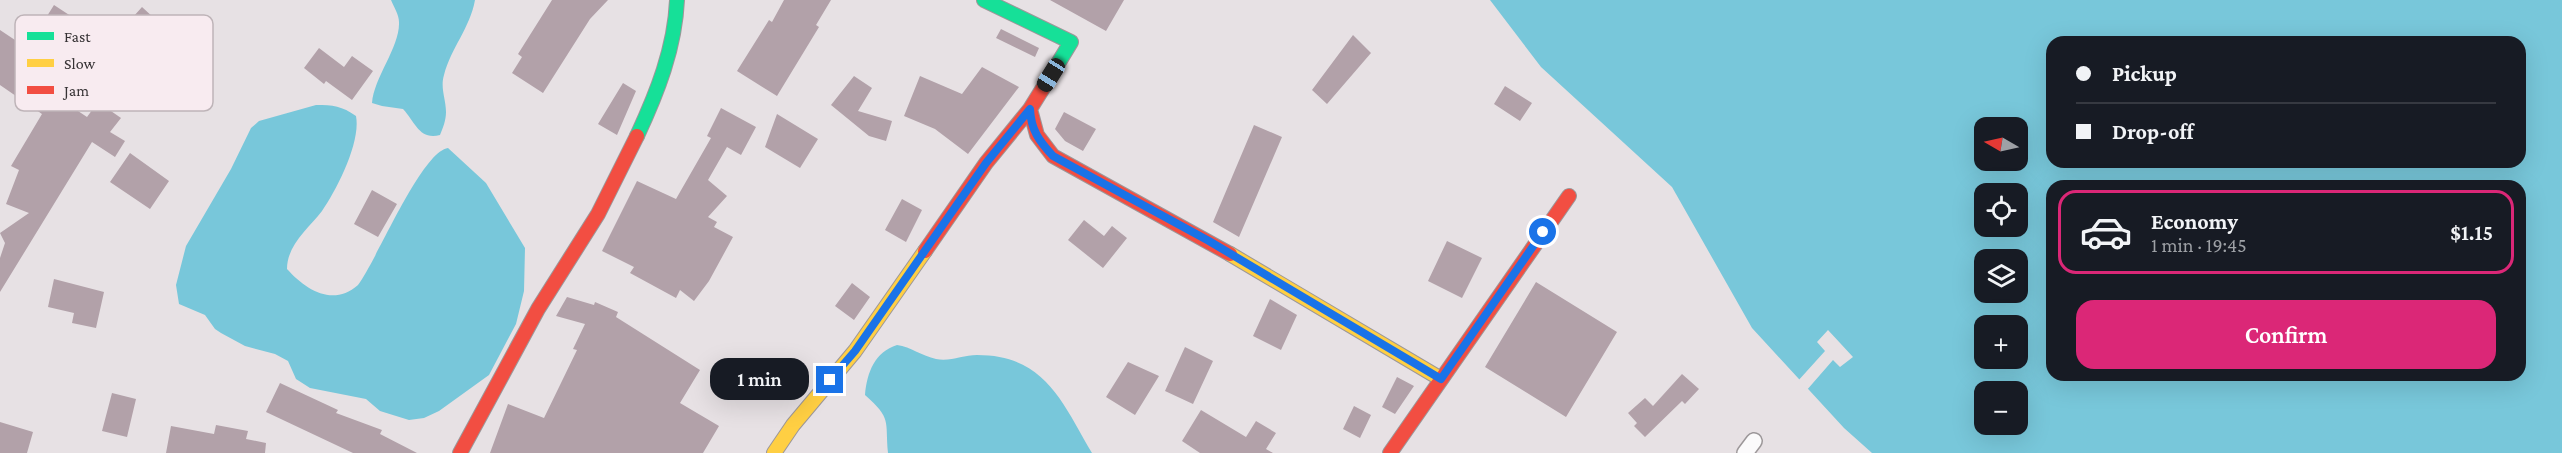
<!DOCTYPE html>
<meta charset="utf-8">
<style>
body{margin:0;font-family:"Crimson Pro",serif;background:#242831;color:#f1f3f6;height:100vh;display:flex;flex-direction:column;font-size:22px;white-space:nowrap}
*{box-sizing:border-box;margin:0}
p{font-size:20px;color:#9ea1a6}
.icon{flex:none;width:33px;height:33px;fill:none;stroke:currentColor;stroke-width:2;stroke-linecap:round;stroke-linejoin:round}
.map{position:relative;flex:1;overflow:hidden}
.drawer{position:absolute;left:2046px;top:180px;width:480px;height:201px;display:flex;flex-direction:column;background:#171b24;border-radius:18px;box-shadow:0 6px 24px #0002}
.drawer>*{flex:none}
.hud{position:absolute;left:2046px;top:36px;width:480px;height:132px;border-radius:18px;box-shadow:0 6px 24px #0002;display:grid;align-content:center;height:132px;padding:0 30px;background:#171b24}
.needle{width:39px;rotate:279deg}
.fabs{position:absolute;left:1974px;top:117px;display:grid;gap:12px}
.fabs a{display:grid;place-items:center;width:54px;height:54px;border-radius:12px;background:#171b24;box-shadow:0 6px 24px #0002;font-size:30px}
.end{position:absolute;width:27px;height:27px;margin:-14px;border:8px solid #1a73e8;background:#fff;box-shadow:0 0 0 3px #fff}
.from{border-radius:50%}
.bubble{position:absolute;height:42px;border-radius:18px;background:#171b24;box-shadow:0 6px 24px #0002;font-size:20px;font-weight:600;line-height:42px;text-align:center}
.car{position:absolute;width:18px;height:36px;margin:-18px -9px;border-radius:8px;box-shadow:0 0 4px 2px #0007;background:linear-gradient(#222 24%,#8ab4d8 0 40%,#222 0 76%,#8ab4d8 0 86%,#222 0)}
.hud b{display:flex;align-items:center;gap:21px;height:57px;font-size:22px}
.hud b+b{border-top:2px solid #363941}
.hud i{width:15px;height:15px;background:#f1f3f6}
ul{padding:10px 0 0;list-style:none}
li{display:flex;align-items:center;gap:18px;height:84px;margin:0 12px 9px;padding:0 18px;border:3px solid transparent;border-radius:18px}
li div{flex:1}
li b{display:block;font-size:22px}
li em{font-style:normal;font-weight:600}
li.on{border-color:#db2777}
li>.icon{width:54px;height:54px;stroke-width:1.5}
.button{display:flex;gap:12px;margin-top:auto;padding:12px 30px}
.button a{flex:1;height:69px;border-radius:18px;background:#db2777;color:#fff;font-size:24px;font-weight:600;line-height:69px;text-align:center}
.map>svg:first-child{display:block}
.water{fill:#78c7da;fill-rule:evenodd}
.pier{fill:#e7e1e4}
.building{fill:#b2a1a9}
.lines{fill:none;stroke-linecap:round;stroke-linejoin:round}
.lane-casing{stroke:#9c9799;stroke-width:18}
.fast-casing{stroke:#9c9799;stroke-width:16}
.slow-casing{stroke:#9c9799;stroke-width:16}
.jam-casing{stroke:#9c9799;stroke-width:16}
.lane{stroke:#fbfafb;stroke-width:15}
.fast{stroke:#16e098;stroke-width:14}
.slow{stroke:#ffcf43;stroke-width:14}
.jam{stroke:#f24e42;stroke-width:14}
.route{stroke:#1a73e8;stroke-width:8}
.key{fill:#f8ebf0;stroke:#beb4b8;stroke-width:1.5}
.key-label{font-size:16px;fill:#363234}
</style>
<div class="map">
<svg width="2562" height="453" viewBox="0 0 2562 453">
<rect width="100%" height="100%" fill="#e7e1e4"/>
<!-- water -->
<path class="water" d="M391 0H475C470 28 451 48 444 75 440 88 446 99 446 112 446 120 443 128 440 135 419 140 416 123 403 109L382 106 372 103C374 77 400 47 399 22 399 15 394 7 391 0Z
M1490 0H2562V453H1872L1844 428 1752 328 1672 187 1541 67ZM2052 42H2520V162H2052ZM1984 128H2018V160H1984ZM2052 186H2520V375H2052ZM1984 194H2018V226H1984ZM1984 260H2018V292H1984ZM1984 326H2018V358H1984ZM1984 392H2018V424H1984Z
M316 105C333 105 342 106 356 116 361 142 337 189 322 211 308 229 287 245 287 269 306 290 333 307 358 285 377 260 421 152 448 148L486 183 525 248 524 291 516 324 489 375 439 411 424 418 409 420 380 411 366 399 310 388 296 379 288 361 275 354 245 346 221 333 215 329 205 315 179 304 176 285 186 246 231 169 251 128 259 121Z
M897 345C911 347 922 356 936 359 950 362 963 355 977 355 1045 355 1062 402 1092 453H888C885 420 892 419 865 395 867 372 875 352 897 345Z"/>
<!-- pier -->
<path class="pier" d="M1828 330 1853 357 1840 367 1833 360 1806 391 1797 382 1825 351 1817 342Z"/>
<!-- building -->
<path class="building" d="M552 0H608L590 19 543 93 512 73 522 57 518 54Z
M784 0H831L816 25 819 27 777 96 737 71 769 20 772 22Z
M1050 0H1124L1106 31Z
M54 5 89 28 93 21 117 39 125 26 142 7 167 30 153 46 157 49 148 62 156 68 148 80 100 50 95 56 88 51 57 97 87 117 98 102 121 118 110 132 125 141 115 157 92 142 0 292V258L5 243 0 233 29 213 6 204 19 170 11 166 42 114 0 85V30L27 48Z
M1001 29 1039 48 1035 57 996 38Z
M1353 35 1371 53 1327 104 1312 90Z
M319 48 344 67 352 56 373 71 352 100 326 81 324 84 304 68Z
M982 67 1019 87 968 154 935 129 904 116 920 76 962 94Z
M854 76 872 88 858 111 892 121 886 141 869 136 831 105Z
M623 83 636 91 617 135 598 124Z
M1505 86 1532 103 1520 121 1494 104Z
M721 108 756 127 741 155 727 147 708 180 727 196 708 217 717 222 714 227 733 237 709 281 694 301 680 290 676 298 630 273 634 267 602 251 637 181 676 199 711 138 707 136Z
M1064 112 1096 129 1083 151 1065 141 1055 129Z
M777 114 818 139 800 168 765 147Z
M1254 125 1282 137 1239 237 1213 222Z
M130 153 169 181 150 209 110 182Z
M372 190 397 204 378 237 354 224Z
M902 199 922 210 906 242 885 230Z
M1084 220 1104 236 1112 226 1127 238 1103 268 1068 240Z
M1447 241 1482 258 1462 298 1428 281Z
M54 279 104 292 96 328 72 323 74 313 48 307Z
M1536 282 1617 332 1566 417 1485 367Z
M852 283 870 297 854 320 835 306Z
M567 297 594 305 595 302 618 312 616 317 700 370 680 403 719 426 703 453H490L508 404 544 418 577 350 573 349 585 324 556 316Z
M1270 299 1297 315 1281 350 1253 336Z
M1185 347 1213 361 1193 404 1165 391Z
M1128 362 1159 376 1135 415 1106 397Z
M1682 374 1699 389 1685 404 1682 401 1645 437 1634 426 1637 423 1628 413 1645 398 1653 406Z
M1397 377 1414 386 1395 414 1382 407Z
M280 383 338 410 336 413 382 430 380 434 417 453H353L266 412Z
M112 393 136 399 127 437 102 431Z
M1354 406 1371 415 1360 438 1343 429Z
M1201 410 1246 437 1256 421 1276 433 1266 449 1273 453H1200L1182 441Z
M0 422 33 432 27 453H0Z
M216 425 248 431 246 439 266 443 265 453H166L171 426 214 434Z"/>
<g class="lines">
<!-- lane casing -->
<g class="lane-casing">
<path id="lane" d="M1745 453 1754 441"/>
</g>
<!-- fast casing -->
<g class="fast-casing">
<path id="fast" d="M984 0 1071 42 1048 80
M637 136C657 93 675 48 677 0"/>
</g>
<!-- slow casing -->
<g class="slow-casing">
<path id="slow" d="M1230 254 1441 379
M774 453 793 425 855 351 925 251"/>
</g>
<!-- jam casing -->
<g class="jam-casing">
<path id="jam" d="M1030 109 1037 135 1053 156 1230 254
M925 251 986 163 1030 109 1048 80
M460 453 538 309 598 214 637 136
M1390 453 1569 196"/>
</g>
<!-- lane -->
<use href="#lane" class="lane"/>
<!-- fast -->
<use href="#fast" class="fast"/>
<!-- slow -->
<use href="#slow" class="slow"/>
<!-- jam -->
<use href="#jam" class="jam"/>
</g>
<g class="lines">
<!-- route -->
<path class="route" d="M830 380 855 351 986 163 1030 109C1031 130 1039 141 1053 156L1209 241 1441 379 1543 232"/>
</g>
<!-- legend -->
<rect x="15" y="15" width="198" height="96" rx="9" class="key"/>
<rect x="27" y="32" width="27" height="8" fill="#16e098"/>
<rect x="27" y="59" width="27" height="8" fill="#ffcf43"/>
<rect x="27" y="86" width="27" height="8" fill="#f24e42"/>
<g class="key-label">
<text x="64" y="42">Fast</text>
<text x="64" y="69">Slow</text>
<text x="64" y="96">Jam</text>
</g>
</svg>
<div class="fabs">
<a><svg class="needle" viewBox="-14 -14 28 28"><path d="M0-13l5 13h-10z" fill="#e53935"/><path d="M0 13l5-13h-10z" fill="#9ea1a6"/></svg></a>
<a><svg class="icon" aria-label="locate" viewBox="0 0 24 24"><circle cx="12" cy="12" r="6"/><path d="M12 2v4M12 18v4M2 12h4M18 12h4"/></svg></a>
<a><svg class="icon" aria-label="layers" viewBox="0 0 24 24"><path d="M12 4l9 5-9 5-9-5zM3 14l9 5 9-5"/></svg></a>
<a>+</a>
<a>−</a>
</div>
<i class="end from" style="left:1543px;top:232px"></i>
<i class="end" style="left:830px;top:380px"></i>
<div class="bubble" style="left:710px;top:358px;width:99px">1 min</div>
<i class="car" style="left:1051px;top:75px;rotate:212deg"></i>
<div class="hud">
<b><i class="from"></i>Pickup</b>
<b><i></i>Drop-off</b>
</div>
<section class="drawer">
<ul>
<li class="on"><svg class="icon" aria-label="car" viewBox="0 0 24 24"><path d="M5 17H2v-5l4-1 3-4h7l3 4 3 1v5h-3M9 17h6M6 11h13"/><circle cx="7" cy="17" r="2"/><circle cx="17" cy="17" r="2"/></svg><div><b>Economy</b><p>1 min · 19:45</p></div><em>$1.15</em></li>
</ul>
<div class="button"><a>Confirm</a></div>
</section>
</div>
